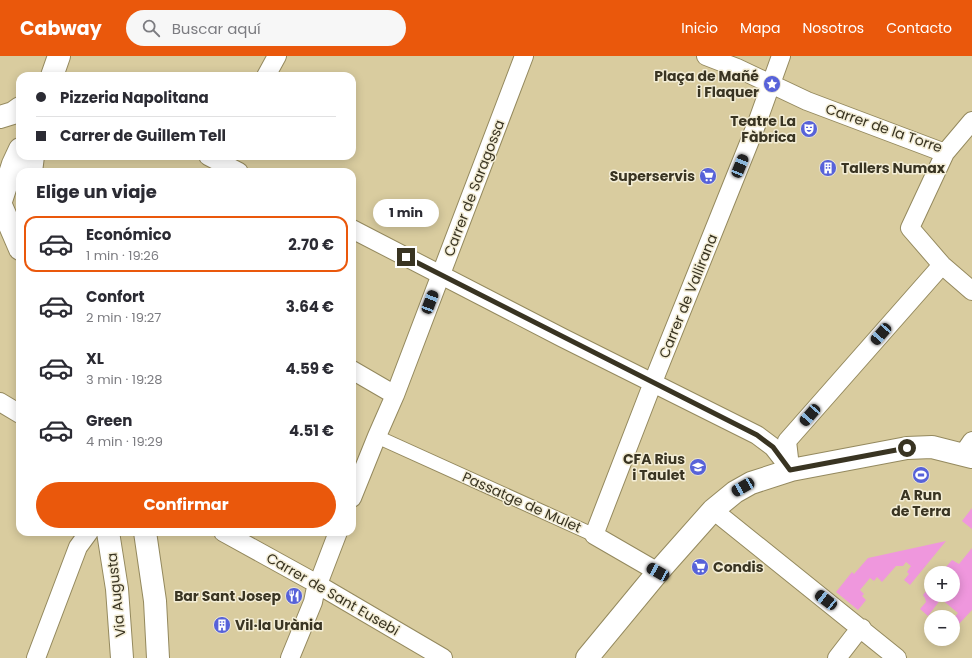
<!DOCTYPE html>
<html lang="es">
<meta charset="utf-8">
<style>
body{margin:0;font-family:Poppins,sans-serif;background:#f7f7f7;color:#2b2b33;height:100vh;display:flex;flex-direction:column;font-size:15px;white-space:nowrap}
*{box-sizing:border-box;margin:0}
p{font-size:13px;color:#7c7c81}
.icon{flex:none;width:22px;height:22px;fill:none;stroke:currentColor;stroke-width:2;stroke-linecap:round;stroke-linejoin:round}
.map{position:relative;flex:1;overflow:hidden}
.panel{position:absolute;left:16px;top:112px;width:340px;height:368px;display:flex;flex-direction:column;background:#fff;border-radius:12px;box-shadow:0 2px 10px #0003}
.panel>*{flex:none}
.top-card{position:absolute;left:16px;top:16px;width:340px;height:88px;border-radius:12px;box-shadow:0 2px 10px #0003;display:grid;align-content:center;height:88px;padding:0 20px;background:#fff}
.buttons{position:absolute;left:924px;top:510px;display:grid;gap:8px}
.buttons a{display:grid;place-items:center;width:36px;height:36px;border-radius:50%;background:#fff;box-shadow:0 2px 10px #0003;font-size:20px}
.end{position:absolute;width:18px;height:18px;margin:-9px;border:5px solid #393422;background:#fff;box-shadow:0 0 0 2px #fff}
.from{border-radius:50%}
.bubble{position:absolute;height:28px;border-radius:14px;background:#fff;box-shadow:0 2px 10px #0003;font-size:13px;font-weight:700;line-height:28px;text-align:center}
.car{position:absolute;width:12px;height:24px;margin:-12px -6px;border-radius:5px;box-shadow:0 0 3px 1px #0007;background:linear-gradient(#222 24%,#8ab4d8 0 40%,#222 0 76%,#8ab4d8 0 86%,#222 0)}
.top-card b{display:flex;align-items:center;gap:14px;height:38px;font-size:15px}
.top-card b+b{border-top:1px solid #e1e1e2}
.top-card i{width:10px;height:10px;background:#2b2b33}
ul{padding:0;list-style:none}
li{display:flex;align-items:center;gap:12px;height:56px;margin:0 8px 6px;padding:0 12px;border:2px solid transparent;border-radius:12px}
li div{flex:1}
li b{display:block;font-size:15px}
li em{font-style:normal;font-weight:700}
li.selected{border-color:#ea580c}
li>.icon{width:36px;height:36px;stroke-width:1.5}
h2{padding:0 20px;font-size:18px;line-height:48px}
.button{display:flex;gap:8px;margin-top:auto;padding:8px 20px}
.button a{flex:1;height:46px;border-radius:24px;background:#ea580c;color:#fff;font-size:16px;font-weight:700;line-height:46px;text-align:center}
header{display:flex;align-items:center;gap:24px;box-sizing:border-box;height:56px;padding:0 20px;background:#ea580c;color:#fff}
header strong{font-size:19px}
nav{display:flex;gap:22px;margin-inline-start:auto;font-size:14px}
.search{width:280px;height:36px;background:#f7f7f7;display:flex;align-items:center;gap:10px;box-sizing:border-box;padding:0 14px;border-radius:22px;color:#7c7c81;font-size:15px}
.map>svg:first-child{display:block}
.green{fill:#ef97dd}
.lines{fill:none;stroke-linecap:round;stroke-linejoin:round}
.pedestrian-casing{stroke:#94895e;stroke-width:15}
.minor-casing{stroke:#94895e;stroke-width:20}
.tertiary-casing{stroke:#94895e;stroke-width:24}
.secondary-casing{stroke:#94895e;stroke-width:24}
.pedestrian{stroke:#fff;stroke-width:13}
.minor{stroke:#fff;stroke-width:18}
.tertiary{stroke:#fff;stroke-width:22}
.secondary{stroke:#fff;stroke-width:22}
.route{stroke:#393422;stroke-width:5}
.labels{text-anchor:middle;stroke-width:3;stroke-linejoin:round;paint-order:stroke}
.poi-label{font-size:14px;font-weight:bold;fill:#393422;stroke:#f3edd6;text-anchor:end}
.street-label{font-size:14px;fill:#393422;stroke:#f3edd6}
</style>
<header>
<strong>Cabway</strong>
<div class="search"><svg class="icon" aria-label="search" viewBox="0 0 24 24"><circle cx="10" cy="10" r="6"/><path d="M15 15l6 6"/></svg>Buscar aquí</div>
<nav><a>Inicio</a><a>Mapa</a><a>Nosotros</a><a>Contacto</a></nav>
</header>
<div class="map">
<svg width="972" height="602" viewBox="0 0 972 602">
<rect width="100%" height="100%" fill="#d9cc9f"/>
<!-- green -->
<path class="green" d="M972 452V473L962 465Z
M946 485 910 529 904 524 909 518 907 516 911 510 906 506 903 510H896L882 526 877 521 874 525 870 522 860 534 864 538 862 540 866 544 858 554 836 536 852 516 854 518 868 502Z
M972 492V554L958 569 953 565V563L958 557 941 543 928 560 920 553 926 546 925 542 923 539 931 529V539H953V517H941L952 504 959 508Z"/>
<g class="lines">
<!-- pedestrian casing -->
<g class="pedestrian-casing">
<path id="pedestrian" d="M382 383 594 479"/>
</g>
<!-- minor casing -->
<g class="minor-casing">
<path id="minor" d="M706 0 737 12 807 45 945 97
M266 20 277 0
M972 65 945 97 910 172 942 209 972 235
M208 100 239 116
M352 173 563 282 757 379 773 391 791 414
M352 314 395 339
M0 346 20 358
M963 398 972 385
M790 411 787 385 942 209
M352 442 377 380 395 339 524 0
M713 454 897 602
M223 476 310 524 443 602
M658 516 594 479 657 316 757 67 781 0
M36 602 78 491 89 476
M290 602 313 546 315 536 338 476
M837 602 854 580 862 572"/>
</g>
<!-- tertiary casing -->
<g class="tertiary-casing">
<path id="tertiary" d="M587 602 658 516 713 454 735 436 751 427 791 414 907 392 932 391 972 401"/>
</g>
<!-- secondary casing -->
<g class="secondary-casing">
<path id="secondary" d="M52 20 59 0
M0 61 13 57 20 52
M31 116 33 100
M0 147 20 193
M0 148 13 108 20 93
M108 476 117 533 122 602
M145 476 155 545 158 602"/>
</g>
<!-- pedestrian -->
<use href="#pedestrian" class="pedestrian"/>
<!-- minor -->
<use href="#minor" class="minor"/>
<!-- tertiary -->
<use href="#tertiary" class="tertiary"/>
<!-- secondary -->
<use href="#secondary" class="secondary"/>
</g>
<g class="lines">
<!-- route -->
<path class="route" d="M406 201 757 379 773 391 790 414 907 392"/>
</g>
<!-- icons -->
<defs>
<g id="sight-disc" transform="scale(0.9)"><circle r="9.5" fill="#5762d9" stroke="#f3edd6"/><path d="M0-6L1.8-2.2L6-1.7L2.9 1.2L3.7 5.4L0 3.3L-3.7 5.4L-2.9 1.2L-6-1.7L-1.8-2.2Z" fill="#fff"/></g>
<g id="theatre-disc" transform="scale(0.9)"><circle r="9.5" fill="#5762d9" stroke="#f3edd6"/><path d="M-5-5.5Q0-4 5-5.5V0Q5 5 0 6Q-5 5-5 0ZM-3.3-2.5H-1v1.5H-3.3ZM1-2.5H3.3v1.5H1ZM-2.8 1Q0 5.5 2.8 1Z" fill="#fff"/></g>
<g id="building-disc" transform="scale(0.9)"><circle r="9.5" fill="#5762d9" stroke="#f3edd6"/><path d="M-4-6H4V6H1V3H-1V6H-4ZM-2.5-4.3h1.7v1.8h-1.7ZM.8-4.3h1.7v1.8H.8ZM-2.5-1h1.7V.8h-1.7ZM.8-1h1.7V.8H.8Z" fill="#fff"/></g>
<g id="supermarket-disc" transform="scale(0.9)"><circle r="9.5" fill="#5762d9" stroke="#f3edd6"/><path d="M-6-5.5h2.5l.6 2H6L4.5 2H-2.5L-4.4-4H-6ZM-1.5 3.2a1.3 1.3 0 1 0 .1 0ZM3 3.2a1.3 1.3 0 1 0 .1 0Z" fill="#fff"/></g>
<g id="school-disc" transform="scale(0.9)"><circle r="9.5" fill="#5762d9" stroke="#f3edd6"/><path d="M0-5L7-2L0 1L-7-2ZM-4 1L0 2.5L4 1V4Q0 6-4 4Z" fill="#fff"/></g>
<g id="stadium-disc" transform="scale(0.9)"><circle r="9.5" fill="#5762d9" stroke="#f3edd6"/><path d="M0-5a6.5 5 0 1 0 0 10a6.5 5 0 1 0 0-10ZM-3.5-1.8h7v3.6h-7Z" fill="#fff"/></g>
<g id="restaurant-disc" transform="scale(0.9)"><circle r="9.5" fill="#5762d9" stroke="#f3edd6"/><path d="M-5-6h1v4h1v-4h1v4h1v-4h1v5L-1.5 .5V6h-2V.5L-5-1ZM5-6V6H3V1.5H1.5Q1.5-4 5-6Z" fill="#fff"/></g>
</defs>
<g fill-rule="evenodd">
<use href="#sight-disc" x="772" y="28"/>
<use href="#theatre-disc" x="809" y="73"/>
<use href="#building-disc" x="828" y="112"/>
<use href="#supermarket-disc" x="708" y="120"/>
<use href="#school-disc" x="698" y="411"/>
<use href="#stadium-disc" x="921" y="419"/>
<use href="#supermarket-disc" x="700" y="511"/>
<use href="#restaurant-disc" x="294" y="540"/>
<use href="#building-disc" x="222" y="569"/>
</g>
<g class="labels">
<!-- poi labels -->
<g class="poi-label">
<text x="759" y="25">Plaça de Mañé<tspan x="759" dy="16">i Flaquer</tspan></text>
<text x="796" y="70">Teatre La<tspan x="796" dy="16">Fàbrica</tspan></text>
<text x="841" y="117" text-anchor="start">Tallers Numax</text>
<text x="695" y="125">Superservis</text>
<text x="685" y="408">CFA Rius<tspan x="685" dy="16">i Taulet</tspan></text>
<text x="921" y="444" text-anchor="middle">A Run<tspan x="921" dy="16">de Terra</tspan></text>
<text x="713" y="516" text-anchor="start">Condis</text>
<text x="281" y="545">Bar Sant Josep</text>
<text x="235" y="574" text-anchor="start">Vil·la Urània</text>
</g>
<!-- street labels -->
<g class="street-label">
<text transform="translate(884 72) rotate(19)" y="5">Carrer de la Torre</text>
<text transform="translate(474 132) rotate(-69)" y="5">Carrer de Saragossa</text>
<text transform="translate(688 240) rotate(-68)" y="5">Carrer de Vallirana</text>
<text transform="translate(522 446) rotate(24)" y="5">Passatge de Mulet</text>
<text transform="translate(333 538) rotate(30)" y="5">Carrer de Sant Eusebi</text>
<text transform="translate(116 539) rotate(-96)" y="5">Via Augusta</text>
</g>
</g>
</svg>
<div class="buttons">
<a>+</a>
<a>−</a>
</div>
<i class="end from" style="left:907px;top:392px"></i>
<i class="end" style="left:406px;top:201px"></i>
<div class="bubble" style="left:373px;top:143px;width:66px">1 min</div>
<i class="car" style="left:740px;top:110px;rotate:22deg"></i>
<i class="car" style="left:430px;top:246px;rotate:21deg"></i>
<i class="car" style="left:881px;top:278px;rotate:221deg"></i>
<i class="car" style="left:810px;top:359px;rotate:221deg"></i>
<i class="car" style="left:743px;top:431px;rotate:240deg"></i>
<i class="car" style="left:658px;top:516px;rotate:299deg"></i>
<i class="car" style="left:826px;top:544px;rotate:308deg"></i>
<div class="top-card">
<b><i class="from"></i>Pizzeria Napolitana</b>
<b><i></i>Carrer de Guillem Tell</b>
</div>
<section class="panel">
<h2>Elige un viaje</h2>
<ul>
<li class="selected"><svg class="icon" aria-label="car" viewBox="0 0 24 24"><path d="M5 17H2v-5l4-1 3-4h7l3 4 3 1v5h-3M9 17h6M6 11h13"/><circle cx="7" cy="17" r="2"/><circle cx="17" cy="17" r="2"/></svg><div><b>Económico</b><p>1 min · 19:26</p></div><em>2.70 €</em></li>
<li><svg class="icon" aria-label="car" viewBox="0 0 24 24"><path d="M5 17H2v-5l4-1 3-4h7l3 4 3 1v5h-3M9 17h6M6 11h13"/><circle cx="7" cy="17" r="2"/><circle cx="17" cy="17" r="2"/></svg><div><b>Confort</b><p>2 min · 19:27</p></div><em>3.64 €</em></li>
<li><svg class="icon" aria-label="car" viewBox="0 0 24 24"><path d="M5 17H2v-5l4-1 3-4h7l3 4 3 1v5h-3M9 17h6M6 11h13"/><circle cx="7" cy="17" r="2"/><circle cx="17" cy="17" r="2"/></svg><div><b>XL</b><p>3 min · 19:28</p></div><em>4.59 €</em></li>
<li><svg class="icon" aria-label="car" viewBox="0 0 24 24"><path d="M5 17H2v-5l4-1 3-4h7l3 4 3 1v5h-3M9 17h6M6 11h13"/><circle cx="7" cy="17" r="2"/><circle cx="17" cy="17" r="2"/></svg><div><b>Green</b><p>4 min · 19:29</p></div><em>4.51 €</em></li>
</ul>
<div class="button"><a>Confirmar</a></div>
</section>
</div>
